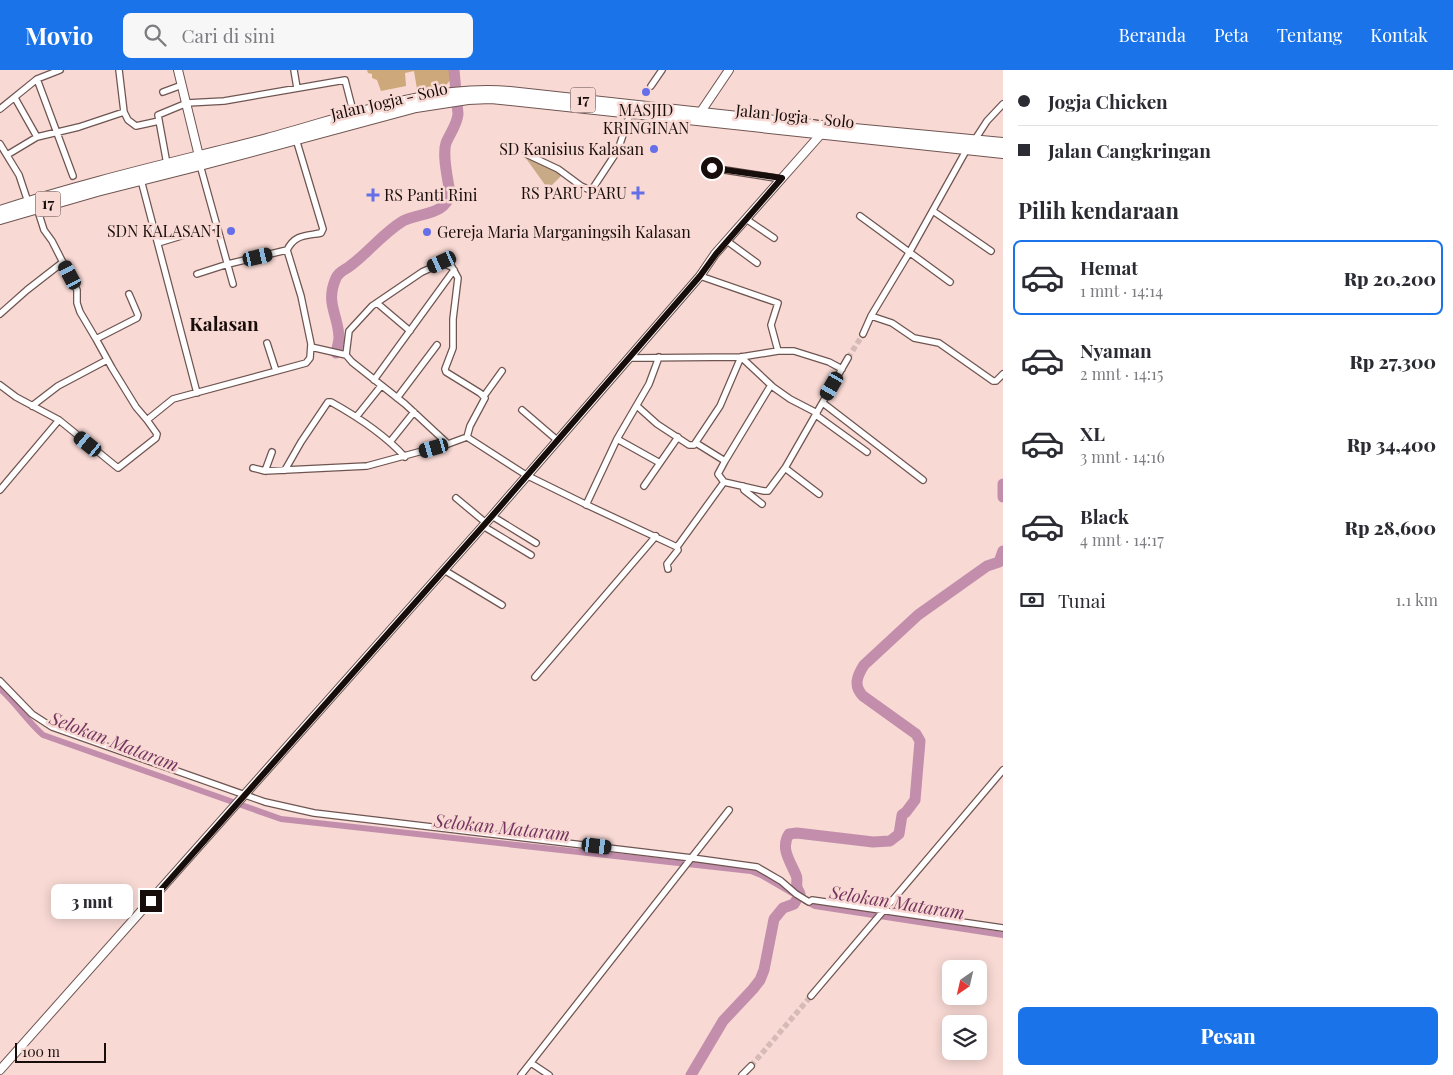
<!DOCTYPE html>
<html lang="id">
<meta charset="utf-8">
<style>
body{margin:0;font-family:"Playfair Display",serif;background:#f7f7f7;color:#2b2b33;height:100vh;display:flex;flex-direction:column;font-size:19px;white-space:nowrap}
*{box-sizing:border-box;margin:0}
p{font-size:16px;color:#7c7c81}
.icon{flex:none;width:28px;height:28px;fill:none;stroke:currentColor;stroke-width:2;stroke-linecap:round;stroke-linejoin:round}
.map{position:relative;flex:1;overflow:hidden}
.drawer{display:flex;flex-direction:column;background:#fff;width:450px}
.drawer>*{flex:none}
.banner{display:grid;align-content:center;height:110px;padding:0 15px;background:#fff}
.needle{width:32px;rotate:214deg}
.buttons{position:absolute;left:942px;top:890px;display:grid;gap:10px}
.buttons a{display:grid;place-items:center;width:45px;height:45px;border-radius:8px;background:#fff;box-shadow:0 2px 12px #0003;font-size:25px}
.scale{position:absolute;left:15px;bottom:12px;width:91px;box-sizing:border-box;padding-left:5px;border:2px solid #170d0b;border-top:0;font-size:14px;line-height:18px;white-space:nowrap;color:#170d0b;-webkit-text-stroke:4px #f8d9d4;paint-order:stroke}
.end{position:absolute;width:22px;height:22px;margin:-11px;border:6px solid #170d0b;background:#fff;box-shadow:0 0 0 2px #fff}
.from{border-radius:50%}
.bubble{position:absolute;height:35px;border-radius:8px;background:#fff;box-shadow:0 2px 12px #0003;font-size:16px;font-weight:800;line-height:35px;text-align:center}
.car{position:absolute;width:15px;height:30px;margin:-15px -8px;border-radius:6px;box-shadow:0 0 4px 1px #0007;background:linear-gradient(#222 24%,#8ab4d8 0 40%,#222 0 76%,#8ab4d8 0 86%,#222 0)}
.banner b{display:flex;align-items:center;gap:18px;height:48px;font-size:19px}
.banner b+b{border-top:1px solid #e1e1e2}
.banner i{width:12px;height:12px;background:#2b2b33}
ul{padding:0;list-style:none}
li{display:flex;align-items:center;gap:15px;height:75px;margin:0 10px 8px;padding:0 5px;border:2px solid transparent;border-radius:8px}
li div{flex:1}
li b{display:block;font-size:19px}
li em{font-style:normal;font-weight:800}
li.active{border-color:#1a73e8}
li>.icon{width:45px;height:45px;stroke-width:1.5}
h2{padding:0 15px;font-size:22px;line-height:60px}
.pay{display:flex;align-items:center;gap:12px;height:55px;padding:0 15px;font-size:19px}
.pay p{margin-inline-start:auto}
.action{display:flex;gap:10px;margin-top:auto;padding:10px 15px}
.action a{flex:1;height:58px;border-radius:8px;background:#1a73e8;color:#fff;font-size:20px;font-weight:800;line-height:58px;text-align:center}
header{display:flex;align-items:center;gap:30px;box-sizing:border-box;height:70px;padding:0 25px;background:#1a73e8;color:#fff}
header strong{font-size:24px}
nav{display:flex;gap:28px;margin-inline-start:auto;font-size:18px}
.search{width:350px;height:45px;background:#f7f7f7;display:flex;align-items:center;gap:12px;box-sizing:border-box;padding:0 18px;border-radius:8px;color:#7c7c81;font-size:19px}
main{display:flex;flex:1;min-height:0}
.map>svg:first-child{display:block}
.green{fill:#c8aa86}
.forest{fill:#cda87a}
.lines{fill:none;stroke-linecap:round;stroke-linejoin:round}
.canal{stroke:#c28eac;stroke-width:6}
.river{stroke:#c28eac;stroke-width:11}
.street-tunnel{stroke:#d6bab6;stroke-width:5.5;stroke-dasharray:5.5 3;stroke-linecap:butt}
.street-casing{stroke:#6f5551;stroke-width:8}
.secondary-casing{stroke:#6f5551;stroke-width:10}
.highway-casing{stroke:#6f5551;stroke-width:12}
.street{stroke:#fff;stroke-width:5.5}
.secondary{stroke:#fff;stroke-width:8}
.highway{stroke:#fff;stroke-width:10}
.route{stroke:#170d0b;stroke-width:6}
.poi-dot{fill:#656fe7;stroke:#f8d9d4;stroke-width:2}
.labels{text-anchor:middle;stroke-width:5;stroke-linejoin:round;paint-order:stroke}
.shield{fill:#f8d9d4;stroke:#5a4a47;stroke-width:1}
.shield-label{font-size:15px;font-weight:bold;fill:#170d0b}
.street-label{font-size:16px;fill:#170d0b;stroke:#f8d9d4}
.poi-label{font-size:16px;fill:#170d0b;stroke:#f8d9d4;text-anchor:end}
.water-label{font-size:18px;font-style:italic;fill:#75345e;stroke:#f8d9d4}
.quarter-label{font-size:19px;font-weight:bold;fill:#170d0b;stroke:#f8d9d4}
</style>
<header>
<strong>Movio</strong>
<div class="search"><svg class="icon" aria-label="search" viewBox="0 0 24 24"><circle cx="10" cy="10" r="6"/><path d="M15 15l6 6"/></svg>Cari di sini</div>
<nav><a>Beranda</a><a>Peta</a><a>Tentang</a><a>Kontak</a></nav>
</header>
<main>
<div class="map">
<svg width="1003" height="1005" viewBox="0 0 1003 1005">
<rect width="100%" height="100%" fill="#f8d9d4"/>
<!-- green -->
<path class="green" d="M525 87H528L563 104 548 119Z"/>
<!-- forest -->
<path class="forest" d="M367 0H451L453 7 446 15 417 19 414 1 405 3 406 16 381 21 377 10 372 8V4L368 3Z"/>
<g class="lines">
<!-- canal -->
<path class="canal" d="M0 619C16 633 27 651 43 665L281 749 751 801 761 805 792 823
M805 831 815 836 1003 865"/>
<!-- river -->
<path class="river" d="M336 283C337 278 339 272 339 267 338 244 325 233 336 208 339 201 345 200 350 196 369 182 383 163 403 151 418 143 447 145 450 123 448 110 442 85 446 73 450 63 457 55 458 44L454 0
M1003 414V427
M691 1005 723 951 753 919 760 910 764 900 774 849 783 838 794 834 800 824C799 821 797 819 797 817 796 812 798 809 796 805 790 791 780 778 789 764L797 763 873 772 890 771 899 764 902 745 906 742 915 730 920 671 916 664 863 626C853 616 857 606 864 595L918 545 987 496 999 492 1003 481"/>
<!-- street-tunnel -->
<path class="street-tunnel" d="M848 288 863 264
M751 996 811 926"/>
<!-- street casing -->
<g class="street-casing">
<path id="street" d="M119 0 124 42
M294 0 297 18
M37 9 73 106
M651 16 662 0
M163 22 182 15
M15 28 37 67
M0 39 37 9 60 0
M974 71 987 51 1003 34
M0 74 19 105 28 132
M526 84 558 99 581 116 590 120 593 118 618 80 630 44
M7 85 37 67 79 57 124 42 128 50 136 56 159 51
M167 94 158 45 187 33 224 31 345 10 354 45
M200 95 233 214
M712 98 782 109
M141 110 197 323
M37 138 44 160 52 171 77 220V233L80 242 96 269 112 298 136 337 147 350
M933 141 991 181
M860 146 950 212
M746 149 774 168
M727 171 757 193
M158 173 217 155
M197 204 228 194 287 180
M700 206 778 233 771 255 778 281
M377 233 410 261
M0 244 27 220 63 192
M871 246 892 253 914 268 939 273 993 311H996L1003 304
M863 264 871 246 909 183 967 79
M96 269 137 248 138 245 129 224
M267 273 276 301
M311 277 346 285 352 292 405 334 448 374
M346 285 349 261 372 236 422 202 442 193 452 197 458 208 453 249V278L445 299 446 302 480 323 485 328 470 356 467 367
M741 287 773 317 790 329 817 343
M629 288 741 287 778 281H794L829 292 842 299
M374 310 454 200
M0 315 16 327 59 350 118 398 156 368 157 364 147 350 173 329 306 293 310 288 311 274 301 226 287 180C295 164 306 166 321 163L323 159 296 69
M484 326 502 301
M397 328 437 275
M823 333 923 410
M32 336 58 316 107 290
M637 336 657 354 689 375H694L720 336 741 287
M522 340 557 370
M816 345 867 382
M357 346 381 316
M467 367 526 405 585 434 677 477
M617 369 660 393
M390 372 414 342
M696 373 725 391 718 404 724 412 764 421H768L785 398 848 288
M725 391 771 315
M253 398 265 401 367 396 448 374 467 367
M785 398 819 424
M285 400 301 372 328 332H331C358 347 384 364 405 387
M265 401 272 382
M644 416 678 367
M743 416 744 420 762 434
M0 420 59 350
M456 428 486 453
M586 435 617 369 649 314 659 287
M492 446 536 473
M483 456 531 485
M668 499 667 494 678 480 677 477 724 412
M444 500 502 535
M535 607 656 466
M0 611 32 644 52 657 265 732 314 743 692 788 757 797 781 811 796 824 809 832 812 830 1003 858
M811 926 1003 700
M531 993 549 1005
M521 1005 729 740
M742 1005 751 996"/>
</g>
<!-- secondary casing -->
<g class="secondary-casing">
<path id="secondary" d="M178 0 199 86
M698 46 729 0
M0 1000 492 446 700 206 715 184 821 64V61"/>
</g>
<!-- highway casing -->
<g class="highway-casing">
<path id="highway" d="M0 141C88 112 178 92 267 69 346 48 428 15 510 22L822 56 1003 73
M0 149 97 121 200 95 416 37 468 29 491 28 1003 83"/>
</g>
<!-- street -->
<use href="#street" class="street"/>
<!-- secondary -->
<use href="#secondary" class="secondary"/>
<!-- highway -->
<use href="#highway" class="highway"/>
</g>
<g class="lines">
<!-- route -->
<path class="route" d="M151 831 492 446 700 206 716 184 782 108 712 98"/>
</g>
<!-- markers -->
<g class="poi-dot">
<circle cx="646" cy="22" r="5"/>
<circle cx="654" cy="79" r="5"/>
<path d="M635.5 115.5h5v5h5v5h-5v5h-5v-5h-5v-5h5z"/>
<path d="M370.5 117.5h5v5h5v5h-5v5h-5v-5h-5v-5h5z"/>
<circle cx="231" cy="161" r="5"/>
<circle cx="427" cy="162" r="5"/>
</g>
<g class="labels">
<!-- shield labels -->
<g class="shield">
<rect x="570.5" y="17.5" width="25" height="25" rx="4"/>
<rect x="35.5" y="121.5" width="25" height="25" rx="4"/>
</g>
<g class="shield-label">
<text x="583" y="35">17</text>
<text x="48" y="139">17</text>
</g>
<!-- street labels -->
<g class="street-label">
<text transform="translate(389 31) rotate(-13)" y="6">Jalan Jogja - Solo</text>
<text transform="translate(795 46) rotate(6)" y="6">Jalan Jogja - Solo</text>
</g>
<!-- poi labels -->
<g class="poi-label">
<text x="646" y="46" text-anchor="middle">MASJID<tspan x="646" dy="18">KRINGINAN</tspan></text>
<text x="644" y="85">SD Kanisius Kalasan</text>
<text x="627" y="129">RS PARU PARU</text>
<text x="384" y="131" text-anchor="start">RS Panti Rini</text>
<text x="221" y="167">SDN KALASAN I</text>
<text x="437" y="168" text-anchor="start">Gereja Maria Marganingsih Kalasan</text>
</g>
<!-- water labels -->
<g class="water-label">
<text transform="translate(114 672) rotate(21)" y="6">Selokan Mataram</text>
<text transform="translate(502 758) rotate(6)" y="6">Selokan Mataram</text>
<text transform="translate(897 833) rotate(9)" y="6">Selokan Mataram</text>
</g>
<!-- quarter labels -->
<g class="quarter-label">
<text x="224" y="261">Kalasan</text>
</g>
</g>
</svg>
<div class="buttons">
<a><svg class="needle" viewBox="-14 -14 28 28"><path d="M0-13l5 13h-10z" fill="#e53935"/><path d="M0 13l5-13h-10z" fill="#7c7c81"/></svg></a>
<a><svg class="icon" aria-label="layers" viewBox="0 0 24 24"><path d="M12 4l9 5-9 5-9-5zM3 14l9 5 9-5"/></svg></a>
</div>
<div class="scale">100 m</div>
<i class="end from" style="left:712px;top:98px"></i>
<i class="end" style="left:151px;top:831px"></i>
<div class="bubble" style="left:51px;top:814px;width:82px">3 mnt</div>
<i class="car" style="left:258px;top:187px;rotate:77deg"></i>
<i class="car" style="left:442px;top:192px;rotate:245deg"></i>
<i class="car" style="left:70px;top:205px;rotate:332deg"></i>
<i class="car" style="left:832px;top:316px;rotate:210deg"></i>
<i class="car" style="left:88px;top:374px;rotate:309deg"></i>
<i class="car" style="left:434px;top:378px;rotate:254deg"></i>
<i class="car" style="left:597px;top:776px;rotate:97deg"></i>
</div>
<section class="drawer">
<div class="banner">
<b><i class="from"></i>Jogja Chicken</b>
<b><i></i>Jalan Cangkringan</b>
</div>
<h2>Pilih kendaraan</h2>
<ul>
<li class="active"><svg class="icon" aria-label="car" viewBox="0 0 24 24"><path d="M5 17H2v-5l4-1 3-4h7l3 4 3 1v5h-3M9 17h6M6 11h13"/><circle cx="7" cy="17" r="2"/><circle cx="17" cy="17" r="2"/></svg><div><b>Hemat</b><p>1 mnt · 14:14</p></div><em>Rp 20,200</em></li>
<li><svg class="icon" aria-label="car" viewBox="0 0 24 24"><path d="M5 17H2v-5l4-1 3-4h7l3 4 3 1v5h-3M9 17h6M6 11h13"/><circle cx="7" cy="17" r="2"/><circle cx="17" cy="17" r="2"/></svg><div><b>Nyaman</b><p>2 mnt · 14:15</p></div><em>Rp 27,300</em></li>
<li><svg class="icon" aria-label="car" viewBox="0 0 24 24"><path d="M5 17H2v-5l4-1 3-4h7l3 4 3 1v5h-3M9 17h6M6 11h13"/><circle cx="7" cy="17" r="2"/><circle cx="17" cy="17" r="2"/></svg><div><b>XL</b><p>3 mnt · 14:16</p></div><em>Rp 34,400</em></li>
<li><svg class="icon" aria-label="car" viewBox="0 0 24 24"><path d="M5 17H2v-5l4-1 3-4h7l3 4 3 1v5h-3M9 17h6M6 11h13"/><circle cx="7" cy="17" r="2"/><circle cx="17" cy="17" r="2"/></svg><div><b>Black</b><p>4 mnt · 14:17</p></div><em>Rp 28,600</em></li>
</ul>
<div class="pay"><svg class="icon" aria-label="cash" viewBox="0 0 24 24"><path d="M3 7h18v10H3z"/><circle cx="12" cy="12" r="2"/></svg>Tunai<p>1.1 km</p></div>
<div class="action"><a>Pesan</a></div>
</section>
</main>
